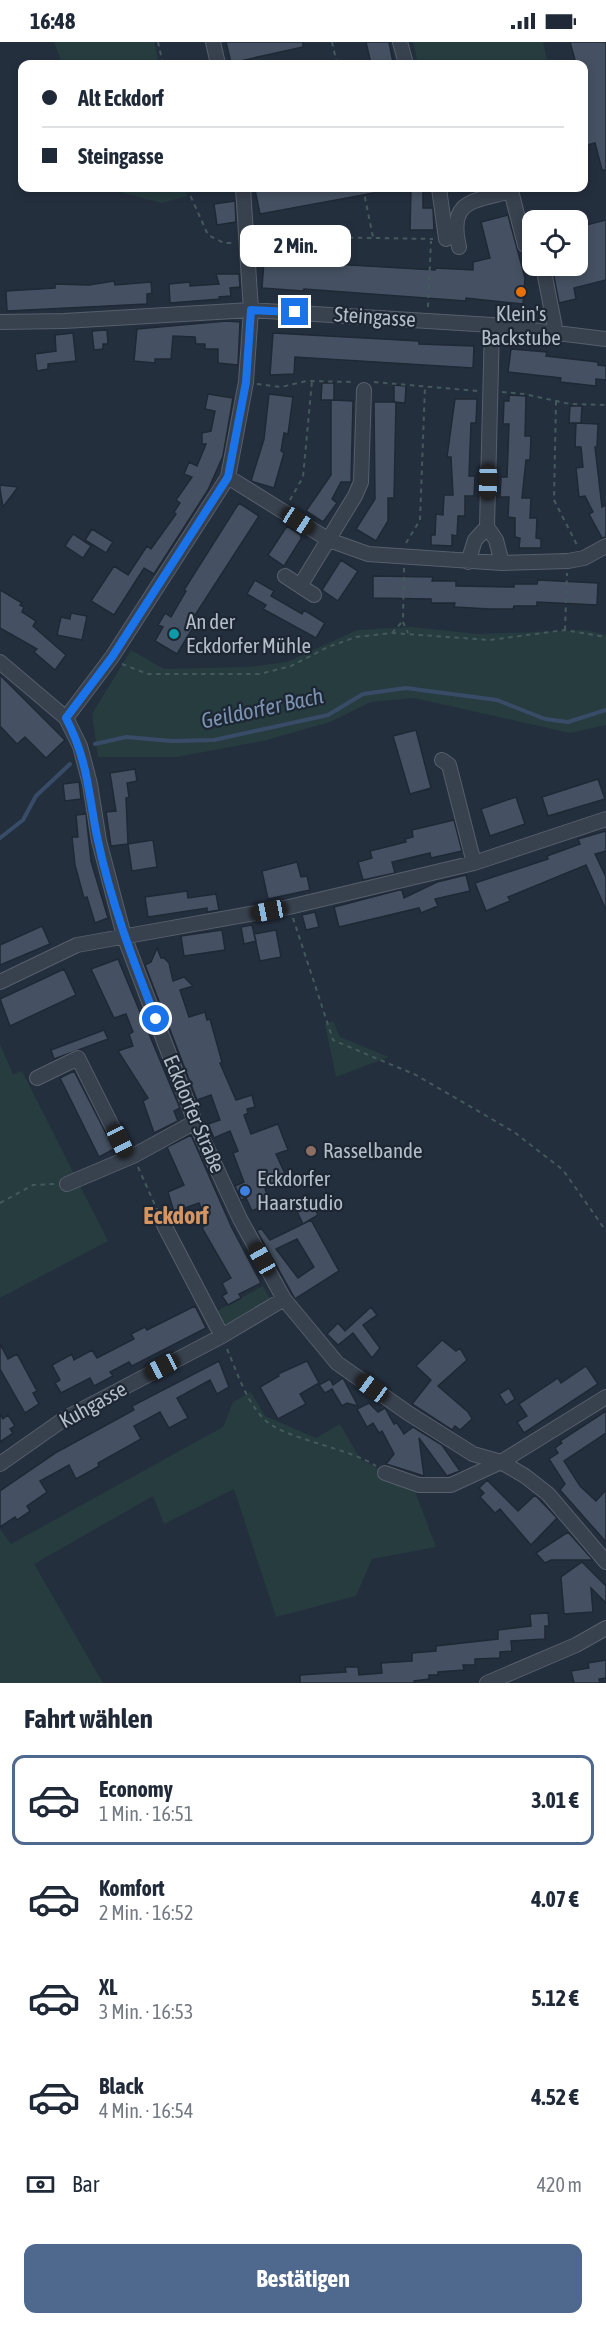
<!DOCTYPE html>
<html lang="de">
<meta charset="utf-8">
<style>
body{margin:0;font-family:"Asap Condensed",sans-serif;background:#f6f6f7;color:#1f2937;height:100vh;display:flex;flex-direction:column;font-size:22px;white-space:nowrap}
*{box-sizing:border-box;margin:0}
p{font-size:20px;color:#747a83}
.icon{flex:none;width:33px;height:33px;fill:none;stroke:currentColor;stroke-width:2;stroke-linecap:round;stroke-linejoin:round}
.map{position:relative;height:1641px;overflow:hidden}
.details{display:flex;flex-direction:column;background:#fff;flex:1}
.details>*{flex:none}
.top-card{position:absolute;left:18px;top:18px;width:570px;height:132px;border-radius:12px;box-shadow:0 3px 9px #0003;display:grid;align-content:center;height:132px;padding:0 24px;background:#fff}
.tools{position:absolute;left:522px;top:168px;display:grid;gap:12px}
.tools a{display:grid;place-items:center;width:66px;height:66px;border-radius:12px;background:#fff;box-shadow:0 3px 9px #0003;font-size:30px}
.end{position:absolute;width:27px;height:27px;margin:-14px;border:8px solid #1a73e8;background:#fff;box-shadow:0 0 0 3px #fff}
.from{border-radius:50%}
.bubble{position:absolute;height:42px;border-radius:12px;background:#fff;box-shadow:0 3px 9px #0003;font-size:20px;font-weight:700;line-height:42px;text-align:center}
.car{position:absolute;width:18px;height:36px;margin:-18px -9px;border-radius:8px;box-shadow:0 0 4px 2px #0007;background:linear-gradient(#222 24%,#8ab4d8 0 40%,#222 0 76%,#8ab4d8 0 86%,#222 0)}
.top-card b{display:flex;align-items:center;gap:21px;height:57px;font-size:22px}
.top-card b+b{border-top:2px solid #e0e1e3}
.top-card i{width:15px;height:15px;background:#1f2937}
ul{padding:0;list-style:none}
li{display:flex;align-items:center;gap:18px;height:90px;margin:0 12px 9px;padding:0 12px;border:3px solid transparent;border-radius:12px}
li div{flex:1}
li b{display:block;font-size:22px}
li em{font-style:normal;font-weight:700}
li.on{border-color:#4f688e}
li>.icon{width:54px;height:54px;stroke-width:1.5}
h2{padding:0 24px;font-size:27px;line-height:72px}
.pay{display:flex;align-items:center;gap:15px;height:66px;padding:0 24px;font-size:22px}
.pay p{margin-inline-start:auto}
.primary-button{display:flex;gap:12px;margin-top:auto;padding:12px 24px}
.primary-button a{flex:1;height:69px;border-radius:12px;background:#4f688e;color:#fff;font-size:24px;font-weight:700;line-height:69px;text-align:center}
.status{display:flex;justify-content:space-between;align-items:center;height:42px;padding:0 30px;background:#fff;direction:ltr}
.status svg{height:16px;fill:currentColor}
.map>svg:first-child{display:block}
.green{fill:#263c3f}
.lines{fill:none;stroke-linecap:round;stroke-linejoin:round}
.stream{stroke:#394c67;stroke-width:4}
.building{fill:#455162;stroke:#1f2835;stroke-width:1.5;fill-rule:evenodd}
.minor-casing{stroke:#565f6c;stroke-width:16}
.path{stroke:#44595c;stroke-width:2;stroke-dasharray:4.5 4.5;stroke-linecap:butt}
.minor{stroke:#38414e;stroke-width:14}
.route{stroke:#1a73e8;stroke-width:8}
.food-dot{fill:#e8710a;stroke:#1d2633;stroke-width:2}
.culture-dot{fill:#0f9aa8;stroke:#1d2633;stroke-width:2}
.education-dot{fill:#8d6e63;stroke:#1d2633;stroke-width:2}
.shop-dot{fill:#3f7fe0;stroke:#1d2633;stroke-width:2}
.labels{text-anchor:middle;stroke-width:4.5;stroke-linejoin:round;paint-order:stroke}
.poi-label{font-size:21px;fill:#b4bcc9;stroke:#1d2633;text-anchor:start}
.street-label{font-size:21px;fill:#b4bcc9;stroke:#1d2633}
.water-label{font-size:22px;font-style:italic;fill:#7c92b1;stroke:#1d2633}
.quarter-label{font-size:24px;font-weight:bold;fill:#d59563;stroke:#1d2633}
</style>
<div class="status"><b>16:48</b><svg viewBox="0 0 49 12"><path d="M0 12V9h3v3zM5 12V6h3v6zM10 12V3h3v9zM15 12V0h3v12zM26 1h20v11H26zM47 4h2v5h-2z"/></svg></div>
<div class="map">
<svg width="606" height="1641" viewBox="0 0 606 1641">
<rect width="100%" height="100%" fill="#242f3e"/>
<!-- green -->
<path class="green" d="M54 0H154L159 22H62Z
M413 0H543L548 22H418Z
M105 146H185L187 154 162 161Z
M411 585 479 592 586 588 606 593V683L570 691 414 656 371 660 330 680 263 699 177 715H98L92 672 131 608 164 627 248 625 287 620 357 588Z
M333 979 340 995 389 1015 336 1035 325 982Z
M0 1002 13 1032 22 1029 108 1199 0 1256Z
M263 1244 271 1258 219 1287 211 1272Z
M251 1350 265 1374 316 1396 340 1382 360 1417 413 1444 436 1505 372 1517 356 1554 276 1575 234 1447 164 1482 153 1454 34 1522 103 1641H131H0V1487L11 1502 223 1385 233 1360Z"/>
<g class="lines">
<!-- stream -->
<path class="stream" d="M95 702 126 695 172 699 214 698 328 673 363 652 406 646 497 658 545 677 568 680 606 668
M0 796 23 778 36 754 70 722"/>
</g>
<!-- building -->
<path class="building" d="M226 0H303V5L231 21Z
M366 0H389L393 20 371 22Z
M570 0H606V128H602L595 101 584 104V22H576Z
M269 146H374V151L260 172 255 148Z
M411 146H423V166H433L434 188H410Z
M235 159 236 180 217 183 214 162Z
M508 173 525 236 523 262 466 256V259L304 247 303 249 262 246 264 218 435 228V226L473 228V220L490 216 481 180Z
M606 178V238L574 246 576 257 559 261 552 224H578V185Z
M216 232H239L240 245 230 246 231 254 219 255 220 257 170 261 169 242 190 240V244L219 242Z
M114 239 115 243 151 240 152 251 147 252V262L7 269 6 249 55 246V242L89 243Z
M226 279 240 280 238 323 218 321V307H205V302H196L195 295 173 294 171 317H155V321L134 319 137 287Z
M107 288 108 302H103V307L94 308 92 289Z
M73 291 76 319 48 322V327L37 329 35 312 56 309 55 293Z
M273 291 419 299V302L474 304 473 326 295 315 294 332 270 333Z
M511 307 547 310 546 314 598 320V323L606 324V338L596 337V344L560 340 561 336 508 330Z
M322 341H334V358H321Z
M394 343 406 344 405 361 394 360Z
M208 352 233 356 223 414 208 448 154 532 144 526 114 573 91 559 114 524 128 533 147 504 151 507 176 472 174 470 180 461 176 458 192 435 184 432 189 420 197 424 206 402H202V391L211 389 215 369 205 367Z
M269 352 293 355 288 392 284 391 281 409 284 411 274 446 251 439 264 397Z
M509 353 526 354 525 394H531L530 418H526L522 456H531L530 476H537L536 496 541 497V506H519L520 496 515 495V476L508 475 509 455H500L501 435H507L509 382H503L504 359H509Z
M455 357H477L476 381H471L469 434H475L474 454H465V474H458L457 494 452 493V504L431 503V493H435L436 472 443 473 444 453H453L451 415H447Z
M331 358 353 359 351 440H341L332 457 337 461 323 480 306 469 331 433Z
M374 360H396L394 456H388V479L376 499 356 487 375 457Z
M570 364H582L581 381H569Z
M576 381 598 382 597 405H595L602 465 606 463V495L602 496 589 472 593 470 585 454 579 455 576 426 583 425 581 405H575Z
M0 443 18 445 3 465 0 447Z
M239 461 259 474 195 573 199 576 177 612 155 599 163 585 158 583 165 571 171 575 186 549 184 548Z
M287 484 301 493V497L284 524 268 513Z
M92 487 113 500 106 511 85 498Z
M73 492 91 504 83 516 65 504Z
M341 518 358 529 338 559 322 548Z
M373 534 433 535 432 539H456V544L514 545V542H537L538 538 598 541 597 563 537 560V564H514L513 567H490L454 565 455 561H431V557L373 556Z
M255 538 274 549 271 554 302 572 304 568 325 581 316 596 263 567 266 563 247 552Z
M0 548 22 561 20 563 24 565 22 570 36 579 33 584 66 613 55 628 34 610 37 607 0 586Z
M71 571 87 574 82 598 57 593 61 575 70 577Z
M0 633 65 698 46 716 25 695 17 702 0 684Z
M416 688 431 746 410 752 393 694Z
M135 727 137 739 127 741 129 755 126 756 128 802 111 804 106 770 116 769 110 731Z
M598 737 605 757 548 774 542 755Z
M79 740 81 757 65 759 63 742Z
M516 755 525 782 490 794 481 767Z
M86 772 91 819 108 876 95 881 87 855 84 856 75 823 72 795H78L76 773Z
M454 778 462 809 431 816 430 811 392 820 395 831 363 838 358 820 372 816 370 809 406 800 405 797 413 795 412 788Z
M606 789V809L595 812 606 835V868L586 823 508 855 510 859 486 869 475 841 548 817 547 814 580 802 578 797Z
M153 798 157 825 132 829 128 802Z
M297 820 301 835 307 834 310 848 268 857 262 829Z
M466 833 470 849 435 857 438 864 421 871 419 866 339 885 334 865 399 848H402L404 856 437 840Z
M187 849 188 856 216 852 219 868 207 870V866L148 875 145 855Z
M315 870 319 885 306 888 302 873Z
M252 883 256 899 244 902 241 885Z
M42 884 50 902 0 923V903Z
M222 888 225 908 184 914 181 894Z
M276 888 281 915 260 919 254 892Z
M157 906 161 916H164L169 921 173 939 184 935 193 944 180 948 189 975 205 970 207 978 210 977 222 1020 220 1021 236 1058 252 1053 255 1065 247 1067 248 1071 244 1073 251 1092 278 1082 288 1108 276 1112 287 1136 265 1147 271 1160 252 1169 246 1156 241 1158 235 1144 244 1140 233 1111 238 1109 230 1089 214 1096 208 1082 220 1078 211 1053 197 1058 145 923 151 920Z
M118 917 179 1064 180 1066 174 1069 178 1079 154 1091 143 1059 148 1056 118 1009 133 1004 129 992 133 990 126 972 114 976 91 927Z
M64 927 76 953 10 984 0 957Z
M104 988 108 997 54 1017 51 1008Z
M74 1029 114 1107 99 1115 60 1036Z
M191 1093 232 1186 261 1241 239 1252 241 1256 228 1263 222 1254 227 1251 222 1241 231 1236 202 1186 207 1181 199 1161 174 1170 168 1150 184 1143 167 1105Z
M308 1152 318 1173 303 1182 293 1161Z
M311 1178 339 1229 295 1257 257 1189 261 1186 270 1198ZM297 1197 314 1225 298 1236 276 1207Z
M195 1264 206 1286 132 1324 129 1320 110 1330 113 1334 94 1344 90 1336 61 1351 55 1341 60 1338 52 1323 72 1312 74 1318 92 1308 97 1316 134 1297 131 1292 145 1285 147 1288Z
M371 1265 377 1273 363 1283 380 1306 372 1316 353 1291 338 1303 327 1292 338 1281 345 1289Z
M442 1298 456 1309 460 1306 467 1318 438 1344 468 1370 472 1377 460 1388 455 1384 452 1388 412 1362 431 1338 416 1324Z
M0 1302 8 1317 17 1312 37 1349 33 1351 39 1362 25 1371 0 1327Z
M219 1319 229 1345 217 1352 210 1338 177 1356 188 1376 169 1386 160 1370 134 1384 141 1397 98 1421 99 1424 94 1427 76 1437 69 1423 40 1439 47 1450 27 1464 30 1469 17 1478 15 1475 0 1485V1449L57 1410 134 1368 132 1364Z
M307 1319 319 1341 300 1352 306 1362 278 1377 260 1345 279 1334 278 1332Z
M586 1324 598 1342 524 1391 517 1380 527 1374 519 1362 558 1336 561 1341Z
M343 1336 358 1364 347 1361 342 1364 332 1347 325 1351 319 1343 330 1337 333 1343Z
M509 1346 515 1357 506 1363 499 1352Z
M369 1361 378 1370 385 1366 394 1382 397 1381 404 1392 413 1385 442 1403 460 1429 447 1434 419 1396 424 1434 386 1422 394 1412 382 1389 379 1391 373 1381 367 1385 357 1367Z
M606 1369V1391L564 1419 580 1444 596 1459 606 1448V1500L560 1448 565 1442 549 1417 558 1411 555 1406 562 1401 560 1399Z
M0 1372 3 1377 8 1373 15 1384 10 1387 13 1391 0 1400Z
M487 1438 518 1469 535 1453 557 1476 531 1503 500 1467 495 1471 480 1455 484 1451 479 1446Z
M568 1490 593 1518H551L545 1521 536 1511Z
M582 1520 606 1544V1561L591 1546 593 1570 564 1572 561 1535Z
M548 1571 549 1584H545V1597L511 1599 512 1609 500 1610V1616L475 1617V1623H463L464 1628 438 1630V1633H429V1637L414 1639V1641H300V1633L346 1630 345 1625H358L359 1633 382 1631 381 1621 412 1619V1611L436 1609V1604L498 1597V1588L531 1584 530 1572Z
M606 1618V1636L599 1637 600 1641H574L571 1629 589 1626 588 1621Z"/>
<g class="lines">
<!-- minor casing -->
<g class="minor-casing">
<path id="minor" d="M213 0 218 22
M400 0 406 22
M439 146 446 197
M459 205C448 157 473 160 511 149L525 203 532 205
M543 224 556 291
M0 280 64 279 251 268 492 283 606 297
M228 435 329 498 368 512 502 521 568 519 584 516 606 504
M487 485 496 498 502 521
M468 520 475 498 487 485 492 283
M285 534 314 553
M300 544 355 454 361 440 364 348
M0 620 66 676 80 704 90 742 99 799 124 894 195 1080 240 1177 284 1257 337 1321 408 1371 473 1412 501 1420 525 1434 548 1452 606 1520
M66 676 112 615 228 435 246 340 251 268 243 146
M442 718 449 723 474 821
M0 940 77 903 289 865 474 821 606 777
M37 1036 78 1016 128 1116
M67 1142 133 1114 195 1080
M164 1183 222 1294
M0 1422 64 1377 222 1294 284 1257
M385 1431 419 1443H451L501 1420 606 1355
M487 1641 576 1603 606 1586"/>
</g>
<!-- path -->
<path class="path" d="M158 0 163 22
M332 0 337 22
M187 146 208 193 224 201H235
M363 146 373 195
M259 200 315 195 433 197
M428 265 431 199
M374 340 478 349
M257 342 281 345 307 339 353 340
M502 350 524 352 570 362 606 363
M556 359 554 458 577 503
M290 458 303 435 312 339
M406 501 420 478 425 344
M404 526 403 580 408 591
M565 588 567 531
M392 591 402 580
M122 622 148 632H260L291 624 328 605 356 595 392 591 490 598 565 588 606 595
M293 876 333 998 416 1033 514 1090 563 1128 606 1189
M138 1125 159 1172
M0 1161 33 1143 56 1142
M227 1307C237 1330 246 1359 264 1377 283 1397 347 1405 376 1424"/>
<!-- minor -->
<use href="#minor" class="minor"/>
</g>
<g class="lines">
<!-- route -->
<path class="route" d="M156 977C133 919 111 860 98 799 88 752 89 721 66 676L112 615 228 435 246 340 251 268 295 270"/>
</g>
<!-- markers -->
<circle class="food-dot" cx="521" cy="250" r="6"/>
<circle class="culture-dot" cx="174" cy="592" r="6"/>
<circle class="education-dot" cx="311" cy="1109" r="6"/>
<circle class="shop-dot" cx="245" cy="1149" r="6"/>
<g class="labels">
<!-- poi labels -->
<g class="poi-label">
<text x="521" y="279" text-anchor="middle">Klein's<tspan x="521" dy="24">Backstube</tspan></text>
<text x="186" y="587">An der<tspan x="186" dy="24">Eckdorfer Mühle</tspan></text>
<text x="323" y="1116">Rasselbande</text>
<text x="257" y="1144">Eckdorfer<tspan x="257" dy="24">Haarstudio</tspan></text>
</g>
<!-- street labels -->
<g class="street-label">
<text transform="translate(375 275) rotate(4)" y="7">Steingasse</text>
<text transform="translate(194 1072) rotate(67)" y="7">Eckdorfer Straße</text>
<text transform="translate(93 1363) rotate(-29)" y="7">Kuhgasse</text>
</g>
<!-- water labels -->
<g class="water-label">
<text transform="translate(262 666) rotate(-12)" y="8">Geildorfer Bach</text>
</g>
<!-- quarter labels -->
<g class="quarter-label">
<text x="176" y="1182">Eckdorf</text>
</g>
</g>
</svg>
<div class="tools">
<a><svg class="icon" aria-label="locate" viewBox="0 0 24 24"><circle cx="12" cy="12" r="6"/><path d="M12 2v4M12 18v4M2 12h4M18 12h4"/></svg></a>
</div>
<i class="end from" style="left:156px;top:977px"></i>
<i class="end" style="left:295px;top:270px"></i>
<div class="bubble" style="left:240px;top:183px;width:111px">2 Min.</div>
<i class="car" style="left:488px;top:440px;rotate:181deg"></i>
<i class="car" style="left:298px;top:479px;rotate:123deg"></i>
<i class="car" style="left:269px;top:869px;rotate:259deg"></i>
<i class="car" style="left:120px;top:1099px;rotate:154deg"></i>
<i class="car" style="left:262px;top:1217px;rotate:331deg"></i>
<i class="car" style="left:162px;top:1325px;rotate:242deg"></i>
<i class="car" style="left:372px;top:1346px;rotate:306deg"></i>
<div class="top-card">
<b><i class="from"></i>Alt Eckdorf</b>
<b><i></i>Steingasse</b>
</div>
</div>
<section class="details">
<h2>Fahrt wählen</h2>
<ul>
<li class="on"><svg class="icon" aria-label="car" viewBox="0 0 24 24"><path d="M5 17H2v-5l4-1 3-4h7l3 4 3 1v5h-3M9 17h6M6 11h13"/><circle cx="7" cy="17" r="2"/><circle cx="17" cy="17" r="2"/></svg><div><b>Economy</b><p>1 Min. · 16:51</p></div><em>3.01 €</em></li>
<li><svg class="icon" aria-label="car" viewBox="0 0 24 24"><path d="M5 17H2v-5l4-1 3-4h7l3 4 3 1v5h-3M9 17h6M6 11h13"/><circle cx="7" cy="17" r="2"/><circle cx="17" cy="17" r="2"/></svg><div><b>Komfort</b><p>2 Min. · 16:52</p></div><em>4.07 €</em></li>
<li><svg class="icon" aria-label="car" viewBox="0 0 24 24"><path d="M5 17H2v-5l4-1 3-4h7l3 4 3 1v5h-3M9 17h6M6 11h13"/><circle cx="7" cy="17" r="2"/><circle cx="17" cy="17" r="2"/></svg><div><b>XL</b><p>3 Min. · 16:53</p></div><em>5.12 €</em></li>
<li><svg class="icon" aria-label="car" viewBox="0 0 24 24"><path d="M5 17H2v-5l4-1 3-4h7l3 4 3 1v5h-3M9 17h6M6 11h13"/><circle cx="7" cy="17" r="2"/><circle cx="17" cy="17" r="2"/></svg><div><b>Black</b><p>4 Min. · 16:54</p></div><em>4.52 €</em></li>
</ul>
<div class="pay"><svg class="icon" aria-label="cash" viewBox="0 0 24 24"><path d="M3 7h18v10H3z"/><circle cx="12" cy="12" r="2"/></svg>Bar<p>420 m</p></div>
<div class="primary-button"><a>Bestätigen</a></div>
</section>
